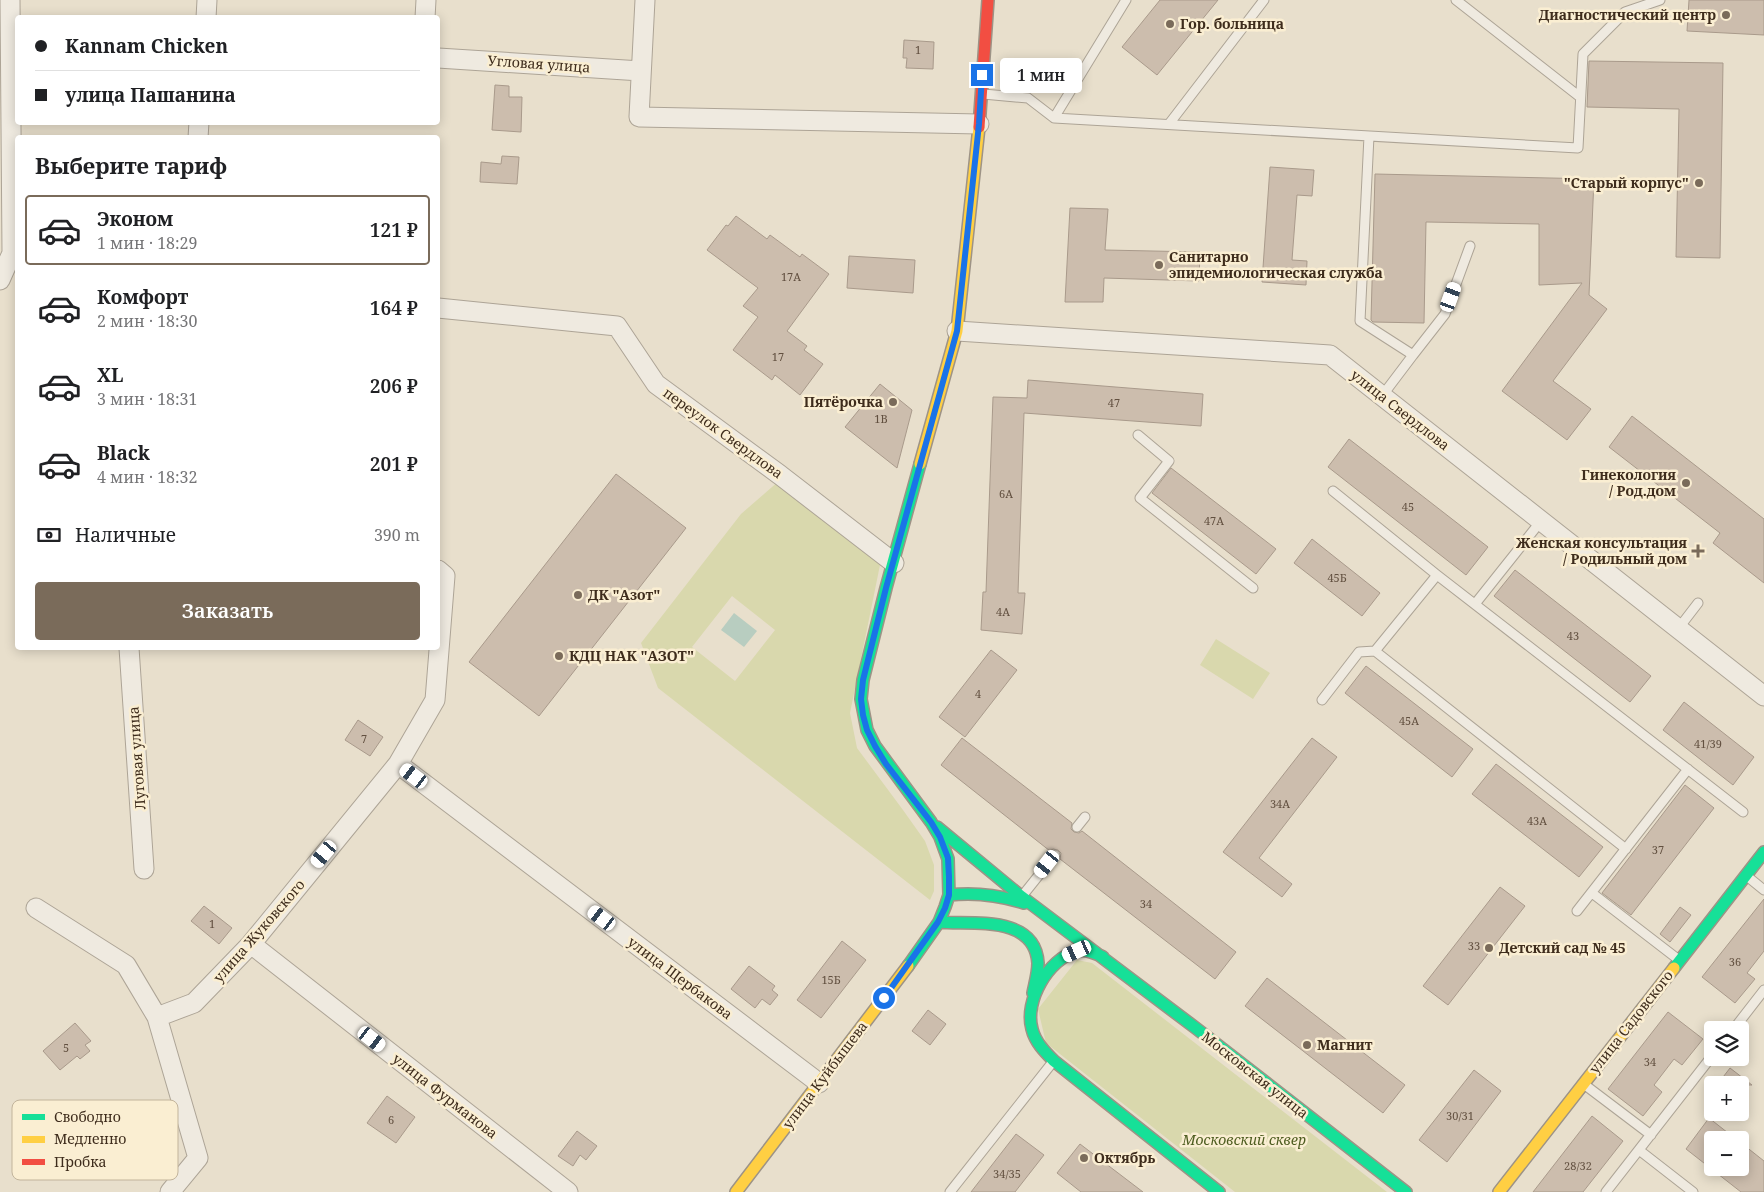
<!DOCTYPE html>
<html lang="ru">
<meta charset="utf-8">
<style>
body{margin:0;font-family:"Noto Serif",serif;background:#f6f6f6;color:#202124;height:100vh;display:flex;flex-direction:column;font-size:19px;white-space:nowrap}
*{box-sizing:border-box;margin:0}
p{font-size:16px;color:#757577}
.icon{flex:none;width:28px;height:28px;fill:none;stroke:currentColor;stroke-width:2;stroke-linecap:round;stroke-linejoin:round}
.map{position:relative;flex:1;overflow:hidden}
.sheet{position:absolute;left:15px;top:135px;width:425px;height:515px;display:flex;flex-direction:column;background:#fff;border-radius:5px;box-shadow:0 2px 12px #0003}
.sheet>*{flex:none}
.banner{position:absolute;left:15px;top:15px;width:425px;height:110px;border-radius:5px;box-shadow:0 2px 12px #0003;display:grid;align-content:center;height:110px;padding:0 20px;background:#fff}
.buttons{position:absolute;left:1704px;top:1021px;display:grid;gap:10px}
.buttons a{display:grid;place-items:center;width:45px;height:45px;border-radius:5px;background:#fff;box-shadow:0 2px 12px #0003;font-size:25px}
.end{position:absolute;width:22px;height:22px;margin:-11px;border:6px solid #1a73e8;background:#fff;box-shadow:0 0 0 2px #fff}
.from{border-radius:50%}
.bubble{position:absolute;height:35px;border-radius:5px;background:#fff;box-shadow:0 2px 12px #0003;font-size:16px;font-weight:600;line-height:35px;text-align:center}
.car{position:absolute;width:15px;height:30px;margin:-15px -8px;border-radius:6px;box-shadow:0 0 4px 1px #0007;background:linear-gradient(#fff 24%,#345 0 40%,#fff 0 76%,#345 0 86%,#fff 0)}
.banner b{display:flex;align-items:center;gap:18px;height:48px;font-size:19px}
.banner b+b{border-top:1px solid #e0e0e0}
.banner i{width:12px;height:12px;background:#202124}
ul{padding:0;list-style:none}
li{display:flex;align-items:center;gap:15px;height:70px;margin:0 10px 8px;padding:0 10px;border:2px solid transparent;border-radius:5px}
li div{flex:1}
li b{display:block;font-size:19px}
li em{font-style:normal;font-weight:600}
li.on{border-color:#7a6b5a}
li>.icon{width:45px;height:45px;stroke-width:1.5}
h2{padding:0 20px;font-size:22px;line-height:60px}
.pay{display:flex;align-items:center;gap:12px;height:55px;padding:0 20px;font-size:19px}
.pay p{margin-inline-start:auto}
.button{display:flex;gap:10px;margin-top:auto;padding:10px 20px}
.button a{flex:1;height:58px;border-radius:5px;background:#7a6b5a;color:#fff;font-size:20px;font-weight:600;line-height:58px;text-align:center}
.map>svg:first-child{display:block}
.green{fill:#d9d8ad;fill-rule:evenodd}
.water{fill:#b8cdc0}
.building{fill:#ccbdad;stroke:#a99a8b}
.lines{fill:none;stroke-linecap:round;stroke-linejoin:round}
.lane-casing{stroke:#ada496;stroke-width:11}
.street-casing{stroke:#ada496;stroke-width:21}
.fast-casing{stroke:#9d9386;stroke-width:14}
.slow-casing{stroke:#9d9386;stroke-width:14}
.jam-casing{stroke:#9d9386;stroke-width:14}
.lane{stroke:#efeae0;stroke-width:9}
.street{stroke:#efeae0;stroke-width:19}
.fast{stroke:#16e098;stroke-width:11}
.slow{stroke:#ffcf43;stroke-width:11}
.jam{stroke:#f24e42;stroke-width:11}
.route{stroke:#1a73e8;stroke-width:6}
.poi-dot{fill:#7a6b5a;stroke:#faeed2;stroke-width:2}
.labels{text-anchor:middle;stroke-width:5;stroke-linejoin:round;paint-order:stroke}
.number-label{font-size:11px;fill:#625040}
.poi-label{font-size:14px;font-weight:bold;fill:#3e2c1c;stroke:#faeed2;text-anchor:start}
.street-label{font-size:14px;fill:#3e2c1c;stroke:#faeed2}
.park-label{font-size:14px;font-style:italic;fill:#4e5d20;stroke:#faeed2}
.key{fill:#faeed2;stroke:#c2b49b;stroke-width:1}
.key-label{font-size:14px;fill:#3e2c1c}
</style>
<div class="map">
<svg width="1764" height="1192" viewBox="0 0 1764 1192">
<rect width="100%" height="100%" fill="#e8dfcc"/>
<!-- green -->
<path class="green" d="M780 480 881 560 850 713 857 748 903 810 925 841 934 865V891L930 900 658 688 641 643 741 514ZM732 596 775 630 735 681 692 647Z
M1216 639 1270 673 1253 699 1200 665Z
M1077 960 1092 963 1387 1192H1235L1046 1043 1038 1009Z"/>
<!-- water -->
<path class="water" d="M734 613 757 631 744 647 721 630Z"/>
<!-- building -->
<path class="building" d="M1160 0H1218L1157 75 1122 47Z
M1689 0H1764V35L1687 31Z
M904 40 934 42 933 69 906 68 907 58H903Z
M1589 61 1723 63 1720 258 1676 257 1679 109 1587 107Z
M495 85 509 86V97H522L521 132 492 130Z
M502 156 519 157 517 184 480 182 481 162 501 164Z
M1270 167 1314 170 1312 196 1297 195 1292 260 1307 261 1306 285 1262 282Z
M1375 174 1594 179 1589 295 1607 309 1553 381 1591 409 1567 440 1502 391 1582 283 1539 285V224L1426 222 1424 323 1373 322 1371 320Z
M1070 208 1108 209 1105 250 1200 252 1199 281 1104 278 1103 302H1065Z
M736 216 767 239 770 235 800 257 802 254 829 274 787 331 807 346 804 350 823 364 800 395 775 375 772 380 733 350 758 317 743 306 758 288 707 250 726 225 728 226Z
M849 256 915 260 913 293 847 288Z
M1028 380 1203 394 1201 426 1024 413 1018 593H1025L1022 634 981 630 983 592H986L993 397 1027 398Z
M880 384 912 410 897 468 845 427Z
M1632 416 1764 519V583L1713 543 1720 533 1609 447Z
M1349 439 1488 547 1466 575 1328 467Z
M1171 468 1276 549 1256 574 1152 493Z
M616 474 686 528 539 716 469 662Z
M1312 539 1380 593 1362 616 1294 563Z
M1515 570 1651 676 1630 702 1494 596Z
M991 650 1017 670 965 737 939 717Z
M1366 666 1473 749 1452 777 1345 693Z
M1684 702 1754 757 1733 785 1663 730Z
M358 720 383 737 370 756 345 740Z
M962 738 1072 823 1071 829 1074 832 1079 833 1082 831 1236 952 1215 979 1060 859 1061 853 1058 850 1053 849 1050 851 941 765Z
M1312 738 1337 757 1259 858 1292 884 1282 897 1223 852Z
M1496 764 1603 847 1579 877 1472 794Z
M1685 785 1714 808 1631 915 1602 893Z
M1500 887 1525 906 1448 1005 1423 986Z
M1764 899V951L1747 973 1755 979 1735 1003 1702 977Z
M204 906 232 928 219 944 191 921Z
M1680 907 1691 915 1670 942 1660 934Z
M842 941 866 960 821 1018 797 1000Z
M749 966 775 986 772 990 778 995 770 1005 762 999 755 1008 731 989Z
M1267 978 1405 1085 1383 1113 1245 1006Z
M928 1010 946 1024 930 1045 912 1031Z
M1668 1012 1703 1039 1682 1065 1674 1059 1654 1085 1662 1092 1643 1116 1608 1089Z
M75 1023 91 1041 85 1045 90 1051 80 1059 77 1056 60 1070 43 1051Z
M1730 1068 1752 1085H1717Z
M1474 1070 1501 1091 1447 1162 1419 1140Z
M387 1096 415 1117 396 1143 367 1123Z
M1592 1116 1623 1141 1583 1192H1533Z
M1709 1118 1737 1140H1712V1168H1740V1142L1764 1161V1192H1741L1686 1149Z
M577 1131 597 1146 586 1160 580 1155 573 1166 558 1156Z
M1016 1134 1044 1155 1015 1192H971Z
M1080 1144 1143 1192H1081L1057 1173Z"/>
<g class="lines">
<!-- lane casing -->
<g class="lane-casing">
<path id="lane" d="M1456 0 1580 97
M983 94 1028 98 1054 118 1578 148 1583 54 1625 12 1660 0
M1054 118 1126 0
M1169 124 1264 0
M1369 136 1360 321 1413 355 1382 396
M1413 355 1445 314 1470 246
M1138 435 1169 461 1140 498 1253 588
M1333 491 1437 575 1743 812
M1437 575 1375 651 1626 849
M1475 604 1541 521
M1678 629 1698 603
M1322 700 1359 652 1375 651
M1077 827 1085 817
M1748 877 1764 890
M1592 893 1679 960
M1023 895 1055 855
M1577 911 1688 769
M1733 1030 1764 990
M1585 1085 1651 1135
M1639 1150 1693 1192
M950 1192 1052 1063
M1606 1192 1712 1056"/>
</g>
<!-- street casing -->
<g class="street-casing">
<path id="street" d="M645 0 639 117 979 124
M206 18 207 0
M425 18 426 0
M438 58 641 71
M198 138 199 122
M0 280 12 253 10 0
M438 308 617 326 656 384 780 475 894 563
M957 331 1330 355 1764 696
M129 648 144 869
M398 764 819 1083
M36 908 126 965 157 1017 198 1158 170 1192
M251 944 568 1192
M157 1017 194 1003 251 944 398 764 435 700 445 576 438 570"/>
</g>
<!-- fast casing -->
<g class="fast-casing">
<path id="fast" d="M937 827 1022 897 1197 1029 1406 1192
M949 895C975 892 999 895 1024 903
M939 922C971 925 1035 914 1038 963 1038 973 1035 983 1033 993
M1103 957C1095 953 1086 949 1077 951 1048 959 1024 1001 1032 1029 1035 1042 1045 1052 1054 1061L1219 1192
M908 966 939 922 945 907 949 895 948 859 940 837 931 822 875 746 867 730 861 699 863 680 886 588 920 464
M1674 968 1764 852"/>
</g>
<!-- slow casing -->
<g class="slow-casing">
<path id="slow" d="M920 464 957 331 979 127
M736 1192 908 966
M1499 1192 1674 968"/>
</g>
<!-- jam casing -->
<g class="jam-casing">
<path id="jam" d="M979 127 988 0"/>
</g>
<!-- lane -->
<use href="#lane" class="lane"/>
<!-- street -->
<use href="#street" class="street"/>
<!-- fast -->
<use href="#fast" class="fast"/>
<!-- slow -->
<use href="#slow" class="slow"/>
<!-- jam -->
<use href="#jam" class="jam"/>
</g>
<g class="lines">
<!-- route -->
<path class="route" d="M884 998 938 922 945 908 949 895V877L948 858 940 837 931 822 886 764 875 746 867 730 863 715 861 699 863 680 886 588 957 331 979 124 982 75"/>
</g>
<!-- markers -->
<g class="poi-dot">
<circle cx="1726" cy="15" r="5"/>
<circle cx="1170" cy="24" r="5"/>
<circle cx="1699" cy="183" r="5"/>
<circle cx="1159" cy="265" r="5"/>
<circle cx="893" cy="402" r="5"/>
<circle cx="1686" cy="483" r="5"/>
<path d="M1695.5 543.5h5v5h5v5h-5v5h-5v-5h-5v-5h5z"/>
<circle cx="578" cy="595" r="5"/>
<circle cx="559" cy="656" r="5"/>
<circle cx="1489" cy="948" r="5"/>
<circle cx="1307" cy="1045" r="5"/>
<circle cx="1084" cy="1158" r="5"/>
</g>
<g class="labels">
<!-- number labels -->
<g class="number-label">
<text x="918" y="54">1</text>
<text x="791" y="281">17А</text>
<text x="778" y="361">17</text>
<text x="1114" y="407">47</text>
<text x="881" y="423">1В</text>
<text x="1006" y="498">6А</text>
<text x="1408" y="511">45</text>
<text x="1214" y="525">47А</text>
<text x="1337" y="582">45Б</text>
<text x="1003" y="616">4А</text>
<text x="1573" y="640">43</text>
<text x="978" y="698">4</text>
<text x="1409" y="725">45А</text>
<text x="364" y="743">7</text>
<text x="1708" y="748">41/39</text>
<text x="1280" y="808">34А</text>
<text x="1537" y="825">43А</text>
<text x="1658" y="854">37</text>
<text x="1146" y="908">34</text>
<text x="212" y="928">1</text>
<text x="1474" y="950">33</text>
<text x="1735" y="966">36</text>
<text x="831" y="984">15Б</text>
<text x="66" y="1052">5</text>
<text x="1650" y="1066">34</text>
<text x="1460" y="1120">30/31</text>
<text x="391" y="1124">6</text>
<text x="1578" y="1170">28/32</text>
<text x="1007" y="1178">34/35</text>
</g>
<!-- poi labels -->
<g class="poi-label">
<text x="1716" y="20" text-anchor="end">Диагностический центр</text>
<text x="1180" y="29">Гор. больница</text>
<text x="1689" y="188" text-anchor="end">"Старый корпус"</text>
<text x="1169" y="262">Санитарно<tspan x="1169" dy="16">эпидемиологическая служба</tspan></text>
<text x="883" y="407" text-anchor="end">Пятёрочка</text>
<text x="1676" y="480" text-anchor="end">Гинекология<tspan x="1676" dy="16">/ Род.дом</tspan></text>
<text x="1687" y="548" text-anchor="end">Женская консультация<tspan x="1687" dy="16">/ Родильный дом</tspan></text>
<text x="588" y="600">ДК "Азот"</text>
<text x="569" y="661">КДЦ НАК "АЗОТ"</text>
<text x="1499" y="953">Детский сад № 45</text>
<text x="1317" y="1050">Магнит</text>
<text x="1094" y="1163">Октябрь</text>
</g>
<!-- street labels -->
<g class="street-label">
<text transform="translate(539 64) rotate(4)" y="5">Угловая улица</text>
<text transform="translate(1400 410) rotate(38)" y="5">улица Свердлова</text>
<text transform="translate(723 433) rotate(36)" y="5">переулок Свердлова</text>
<text transform="translate(137 758) rotate(-94)" y="5">Луговая улица</text>
<text transform="translate(259 931) rotate(-49)" y="5">улица Жуковского</text>
<text transform="translate(680 978) rotate(37)" y="5">улица Щербакова</text>
<text transform="translate(1631 1022) rotate(-52)" y="5">улица Садовского</text>
<text transform="translate(825 1075) rotate(-53)" y="5">улица Куйбышева</text>
<text transform="translate(1255 1075) rotate(38)" y="5">Московская улица</text>
<text transform="translate(445 1096) rotate(38)" y="5">улица Фурманова</text>
</g>
<!-- park labels -->
<g class="park-label">
<text x="1244" y="1145">Московский сквер</text>
</g>
</g>
<!-- legend -->
<rect x="12" y="1100" width="166" height="80" rx="8" class="key"/>
<rect x="22" y="1114" width="23" height="6" fill="#16e098"/>
<rect x="22" y="1136" width="23" height="7" fill="#ffcf43"/>
<rect x="22" y="1159" width="23" height="6" fill="#f24e42"/>
<g class="key-label">
<text x="54" y="1122">Свободно</text>
<text x="54" y="1144">Медленно</text>
<text x="54" y="1167">Пробка</text>
</g>
</svg>
<div class="buttons">
<a><svg class="icon" aria-label="layers" viewBox="0 0 24 24"><path d="M12 4l9 5-9 5-9-5zM3 14l9 5 9-5"/></svg></a>
<a>+</a>
<a>−</a>
</div>
<i class="end from" style="left:884px;top:998px"></i>
<i class="end" style="left:982px;top:75px"></i>
<div class="bubble" style="left:1000px;top:58px;width:82px">1 мин</div>
<i class="car" style="left:1451px;top:297px;rotate:20deg"></i>
<i class="car" style="left:414px;top:776px;rotate:307deg"></i>
<i class="car" style="left:324px;top:854px;rotate:220deg"></i>
<i class="car" style="left:1047px;top:864px;rotate:218deg"></i>
<i class="car" style="left:602px;top:918px;rotate:307deg"></i>
<i class="car" style="left:1077px;top:951px;rotate:246deg"></i>
<i class="car" style="left:372px;top:1039px;rotate:128deg"></i>
<div class="banner">
<b><i class="from"></i>Kannam Chicken</b>
<b><i></i>улица Пашанина</b>
</div>
<section class="sheet">
<h2>Выберите тариф</h2>
<ul>
<li class="on"><svg class="icon" aria-label="car" viewBox="0 0 24 24"><path d="M5 17H2v-5l4-1 3-4h7l3 4 3 1v5h-3M9 17h6M6 11h13"/><circle cx="7" cy="17" r="2"/><circle cx="17" cy="17" r="2"/></svg><div><b>Эконом</b><p>1 мин · 18:29</p></div><em>121 ₽</em></li>
<li><svg class="icon" aria-label="car" viewBox="0 0 24 24"><path d="M5 17H2v-5l4-1 3-4h7l3 4 3 1v5h-3M9 17h6M6 11h13"/><circle cx="7" cy="17" r="2"/><circle cx="17" cy="17" r="2"/></svg><div><b>Комфорт</b><p>2 мин · 18:30</p></div><em>164 ₽</em></li>
<li><svg class="icon" aria-label="car" viewBox="0 0 24 24"><path d="M5 17H2v-5l4-1 3-4h7l3 4 3 1v5h-3M9 17h6M6 11h13"/><circle cx="7" cy="17" r="2"/><circle cx="17" cy="17" r="2"/></svg><div><b>XL</b><p>3 мин · 18:31</p></div><em>206 ₽</em></li>
<li><svg class="icon" aria-label="car" viewBox="0 0 24 24"><path d="M5 17H2v-5l4-1 3-4h7l3 4 3 1v5h-3M9 17h6M6 11h13"/><circle cx="7" cy="17" r="2"/><circle cx="17" cy="17" r="2"/></svg><div><b>Black</b><p>4 мин · 18:32</p></div><em>201 ₽</em></li>
</ul>
<div class="pay"><svg class="icon" aria-label="cash" viewBox="0 0 24 24"><path d="M3 7h18v10H3z"/><circle cx="12" cy="12" r="2"/></svg>Наличные<p>390 m</p></div>
<div class="button"><a>Заказать</a></div>
</section>
</div>
